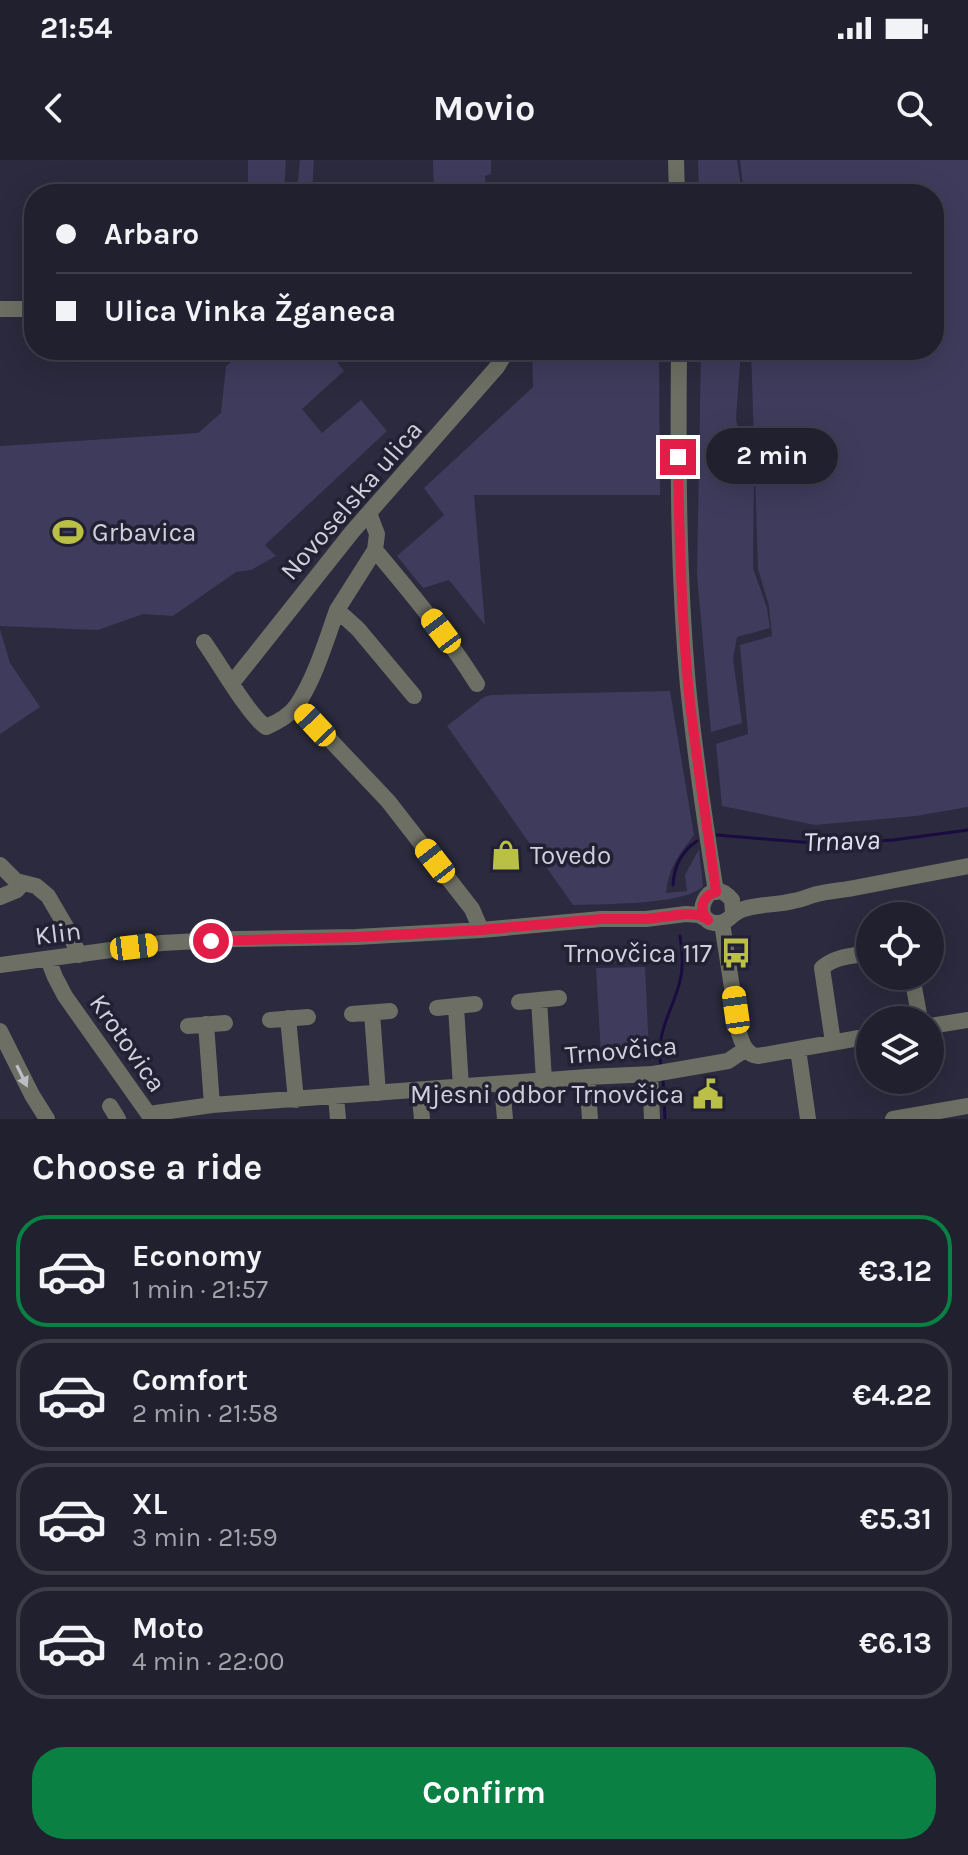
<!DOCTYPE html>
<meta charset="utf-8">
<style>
body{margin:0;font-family:Karla,sans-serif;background:#2d2d3a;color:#f1f3f6;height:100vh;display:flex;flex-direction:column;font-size:30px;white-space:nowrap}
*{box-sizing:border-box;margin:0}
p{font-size:26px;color:#a2a3aa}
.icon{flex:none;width:44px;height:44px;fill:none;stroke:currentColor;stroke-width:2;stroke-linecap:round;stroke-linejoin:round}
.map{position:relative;height:959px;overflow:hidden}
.side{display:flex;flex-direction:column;background:#20202e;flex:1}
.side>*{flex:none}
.top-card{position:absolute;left:24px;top:24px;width:920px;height:176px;border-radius:32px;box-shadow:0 8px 32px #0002,0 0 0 2px #3d3e4a;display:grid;align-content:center;height:176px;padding:0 32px;background:#20202e}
.buttons{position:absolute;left:856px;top:742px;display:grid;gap:16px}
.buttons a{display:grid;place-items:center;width:88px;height:88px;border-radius:50%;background:#20202e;box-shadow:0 8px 32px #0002,0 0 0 2px #3d3e4a;font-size:40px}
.end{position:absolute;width:36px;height:36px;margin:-18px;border:10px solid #e11d48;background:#fff;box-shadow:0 0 0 4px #fff}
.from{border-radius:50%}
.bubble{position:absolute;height:56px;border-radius:28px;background:#20202e;box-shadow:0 8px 32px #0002,0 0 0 2px #3d3e4a;font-size:26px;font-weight:700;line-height:56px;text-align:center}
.car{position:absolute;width:24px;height:48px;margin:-24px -12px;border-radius:10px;box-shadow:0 0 6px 2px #0007;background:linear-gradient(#f5c518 24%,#345 0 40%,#f5c518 0 76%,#345 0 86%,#f5c518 0)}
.top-card b{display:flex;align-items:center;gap:28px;height:76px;font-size:30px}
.top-card b+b{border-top:2px solid #3d3e4a}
.top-card i{width:20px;height:20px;background:#f1f3f6}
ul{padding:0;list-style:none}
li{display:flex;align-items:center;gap:24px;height:112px;margin:0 16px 12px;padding:0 16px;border:4px solid #3d3e4a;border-radius:32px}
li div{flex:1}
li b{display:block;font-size:30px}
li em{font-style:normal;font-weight:700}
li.current{border-color:#0b8043}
li>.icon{width:72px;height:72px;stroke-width:1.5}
h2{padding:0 32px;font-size:36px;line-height:96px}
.button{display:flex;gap:16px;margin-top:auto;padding:16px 32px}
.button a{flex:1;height:92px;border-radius:32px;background:#0b8043;color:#fff;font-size:32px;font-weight:700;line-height:92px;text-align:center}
.status{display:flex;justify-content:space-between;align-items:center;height:56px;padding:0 40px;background:#20202e;direction:ltr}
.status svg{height:22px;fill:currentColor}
header{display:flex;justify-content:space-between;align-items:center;height:104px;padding:0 32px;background:#20202e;font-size:36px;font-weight:700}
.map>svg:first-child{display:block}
.green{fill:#3e3b5c}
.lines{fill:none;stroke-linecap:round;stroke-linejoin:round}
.stream{stroke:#1a0c41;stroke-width:3}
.minor{stroke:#6d6f64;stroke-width:16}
.oneway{fill:#bcbdc5}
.route{stroke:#e11d48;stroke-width:10}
.labels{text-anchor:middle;stroke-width:7;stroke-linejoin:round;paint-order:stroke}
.street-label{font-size:26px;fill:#d0d0dd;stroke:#222033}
.poi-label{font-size:26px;fill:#d0d0dd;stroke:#222033;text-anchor:start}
.water-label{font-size:28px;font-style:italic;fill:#e0dff1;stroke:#222033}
</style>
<div class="status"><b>21:54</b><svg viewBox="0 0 49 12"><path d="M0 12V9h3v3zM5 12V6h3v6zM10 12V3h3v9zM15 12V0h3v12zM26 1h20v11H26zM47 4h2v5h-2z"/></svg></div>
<header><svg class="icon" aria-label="back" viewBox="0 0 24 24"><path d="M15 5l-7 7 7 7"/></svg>Movio<svg class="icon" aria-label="search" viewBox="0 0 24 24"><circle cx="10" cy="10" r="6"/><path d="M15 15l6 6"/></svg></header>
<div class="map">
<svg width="968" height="959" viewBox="0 0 968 959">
<rect width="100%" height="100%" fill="#2b2a3e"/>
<!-- green -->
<path class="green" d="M248 0H286L284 34H248Z
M300 0H314L312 33 297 30Z
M433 0H491V14L485 16 486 34H434Z
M698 0H737L742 34H699Z
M740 0H968V647L916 656 815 665 722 646 716 584 748 574 740 485 772 476 769 446 758 409 751 190H934V34H744Z
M246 190H328L344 211 302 249 322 273 361 240 387 271 265 385 276 396 251 410 236 412 173 456 143 454 98 470 0 466V286L198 273 221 253 226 206Z
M532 190H659L660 335H474L485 465 449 420 423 428 397 396 444 355 424 328 533 227Z
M701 190H741L736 259 746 309 754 319 753 408 767 448 770 468 737 477 733 499 742 563 711 572 697 415Z
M0 469 10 503 40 547 0 574Z
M670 531 694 675C678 696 669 707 666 733L687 731 685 715 699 689 703 726C688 745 600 744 573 745L447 566 484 537 491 535Z
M642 793V802L597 803 596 794Z
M645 807 649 892 601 895 596 808Z"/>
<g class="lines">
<!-- stream -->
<path class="stream" d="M717 675 825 684 893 680 968 670
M673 725C674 707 682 691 697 681
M661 908C656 868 671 856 680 821 684 806 682 791 680 776
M663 919 665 959"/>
<!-- minor -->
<path class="minor" d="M676 0 677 34
M0 149H34
M679 190C678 302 678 414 688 526 695 595 705 663 716 732
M369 353 377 374 375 390
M337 450 375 390C411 433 447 476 477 524
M204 482C218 501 249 556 266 567 278 562 290 555 297 545 315 518 326 481 337 450L358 469 414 536
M232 523 352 372 497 207 507 190
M297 545 388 641 472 749 481 770
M0 705 16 721 36 726 48 736 68 770 79 795
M0 737 17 730 22 724
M733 753 732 740C708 710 687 764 718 763 729 763 732 752 744 749 760 744 777 745 793 741 801 740 809 736 817 734 830 731 845 730 859 727 895 720 932 713 968 706
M722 763 739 873C742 883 746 895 758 896L870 876
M48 799 55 817 65 836 152 959
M0 805 162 783 236 779 356 777 481 770 601 759H646L686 754 699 755 708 760
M912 816 920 860
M539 840 544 920
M519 842 559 838
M456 847 461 927
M437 848 475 844
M372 853 378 933
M352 854 390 851
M288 858 296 940
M270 860 308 857
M206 864 212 945
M188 866 225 863
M930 866 968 860
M0 871 32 935 47 959
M833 882 822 808C835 796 853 796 870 793
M798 889 808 959
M650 914 652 959
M587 917 590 959
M502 925 505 959
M419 930 422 959
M336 937 338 959
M110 946 118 959
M149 954 212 945 587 917 653 914 728 901 746 889
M893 959 968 946"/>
</g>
<!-- one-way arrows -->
<defs><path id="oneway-solid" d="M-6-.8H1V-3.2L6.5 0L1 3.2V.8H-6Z" transform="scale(2)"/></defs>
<use class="oneway" href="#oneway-solid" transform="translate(22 916) rotate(64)"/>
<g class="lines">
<!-- route -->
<path class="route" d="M211 781 356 777 481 770 601 759H646L686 754 699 755 708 760C698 749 702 736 716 732 707 662 695 594 688 524 681 449 679 373 678 297"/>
</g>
<!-- icons -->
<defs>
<g id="stadium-bare" transform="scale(2.4)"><path d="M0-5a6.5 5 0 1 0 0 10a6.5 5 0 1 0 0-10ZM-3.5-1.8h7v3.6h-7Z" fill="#bac046" stroke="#222033" stroke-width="2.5" paint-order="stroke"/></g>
<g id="shop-bare" transform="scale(2.4)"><path d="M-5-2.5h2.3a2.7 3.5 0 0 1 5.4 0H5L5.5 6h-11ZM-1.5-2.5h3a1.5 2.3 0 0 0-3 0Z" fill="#bac046" stroke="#222033" stroke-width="2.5" paint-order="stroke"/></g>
<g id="bus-bare" transform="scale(2.4)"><path d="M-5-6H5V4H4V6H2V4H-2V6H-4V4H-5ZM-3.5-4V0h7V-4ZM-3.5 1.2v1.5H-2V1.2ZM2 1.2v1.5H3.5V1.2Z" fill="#bac046" stroke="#222033" stroke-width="2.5" paint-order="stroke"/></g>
<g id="civic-bare" transform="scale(2.4)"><path d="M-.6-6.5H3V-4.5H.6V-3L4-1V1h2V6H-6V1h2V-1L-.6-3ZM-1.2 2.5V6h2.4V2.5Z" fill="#bac046" stroke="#222033" stroke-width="2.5" paint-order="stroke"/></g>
</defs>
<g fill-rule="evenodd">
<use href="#stadium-bare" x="68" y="372"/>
<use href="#shop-bare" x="506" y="695"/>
<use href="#bus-bare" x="736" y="793"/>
<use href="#civic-bare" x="708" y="934"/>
</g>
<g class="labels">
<!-- street labels -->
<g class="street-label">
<text transform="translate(351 340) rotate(-49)" y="9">Novoselska ulica</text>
<text transform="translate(58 773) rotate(-7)" y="9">Klin</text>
<text transform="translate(128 883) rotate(55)" y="9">Krotovica</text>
<text transform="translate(621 890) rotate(-5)" y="9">Trnovčica</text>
</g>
<!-- poi labels -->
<g class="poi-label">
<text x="92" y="381">Grbavica</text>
<text x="530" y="704">Tovedo</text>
<text x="712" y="802" text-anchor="end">Trnovčica 117</text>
<text x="684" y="943" text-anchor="end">Mjesni odbor Trnovčica</text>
</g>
<!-- water labels -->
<g class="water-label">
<text transform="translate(842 680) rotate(-2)" y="10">Trnava</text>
</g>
</g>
</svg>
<div class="buttons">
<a><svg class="icon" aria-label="locate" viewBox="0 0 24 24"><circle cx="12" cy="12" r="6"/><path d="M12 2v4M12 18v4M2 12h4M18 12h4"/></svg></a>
<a><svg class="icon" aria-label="layers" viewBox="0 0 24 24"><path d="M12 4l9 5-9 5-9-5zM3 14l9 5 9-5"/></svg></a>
</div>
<i class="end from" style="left:211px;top:781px"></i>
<i class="end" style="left:678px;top:297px"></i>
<div class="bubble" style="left:706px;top:268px;width:132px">2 min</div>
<i class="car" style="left:441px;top:471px;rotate:323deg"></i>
<i class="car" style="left:315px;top:565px;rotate:317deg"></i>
<i class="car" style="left:435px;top:701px;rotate:322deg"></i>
<i class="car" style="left:134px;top:787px;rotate:83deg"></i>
<i class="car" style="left:736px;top:850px;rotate:352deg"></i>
<div class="top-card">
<b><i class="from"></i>Arbaro</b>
<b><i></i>Ulica Vinka Žganeca</b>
</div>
</div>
<section class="side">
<h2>Choose a ride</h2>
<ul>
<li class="current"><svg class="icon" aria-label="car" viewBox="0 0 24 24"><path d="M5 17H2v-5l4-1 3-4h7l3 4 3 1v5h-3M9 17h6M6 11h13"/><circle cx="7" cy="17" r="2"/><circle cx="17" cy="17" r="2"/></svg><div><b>Economy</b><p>1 min · 21:57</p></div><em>€3.12</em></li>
<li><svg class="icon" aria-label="car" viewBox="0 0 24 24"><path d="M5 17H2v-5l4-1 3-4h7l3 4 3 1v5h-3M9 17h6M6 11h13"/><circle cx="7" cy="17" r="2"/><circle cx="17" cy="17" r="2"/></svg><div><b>Comfort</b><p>2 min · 21:58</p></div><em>€4.22</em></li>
<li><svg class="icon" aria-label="car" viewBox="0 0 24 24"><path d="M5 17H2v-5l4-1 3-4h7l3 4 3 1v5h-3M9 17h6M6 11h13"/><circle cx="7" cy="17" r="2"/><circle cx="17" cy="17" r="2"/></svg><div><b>XL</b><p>3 min · 21:59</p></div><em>€5.31</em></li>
<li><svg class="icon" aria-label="car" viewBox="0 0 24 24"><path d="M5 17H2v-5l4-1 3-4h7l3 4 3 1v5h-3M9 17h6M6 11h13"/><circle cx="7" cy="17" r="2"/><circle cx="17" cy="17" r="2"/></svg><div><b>Moto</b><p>4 min · 22:00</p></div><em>€6.13</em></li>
</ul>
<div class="button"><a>Confirm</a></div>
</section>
